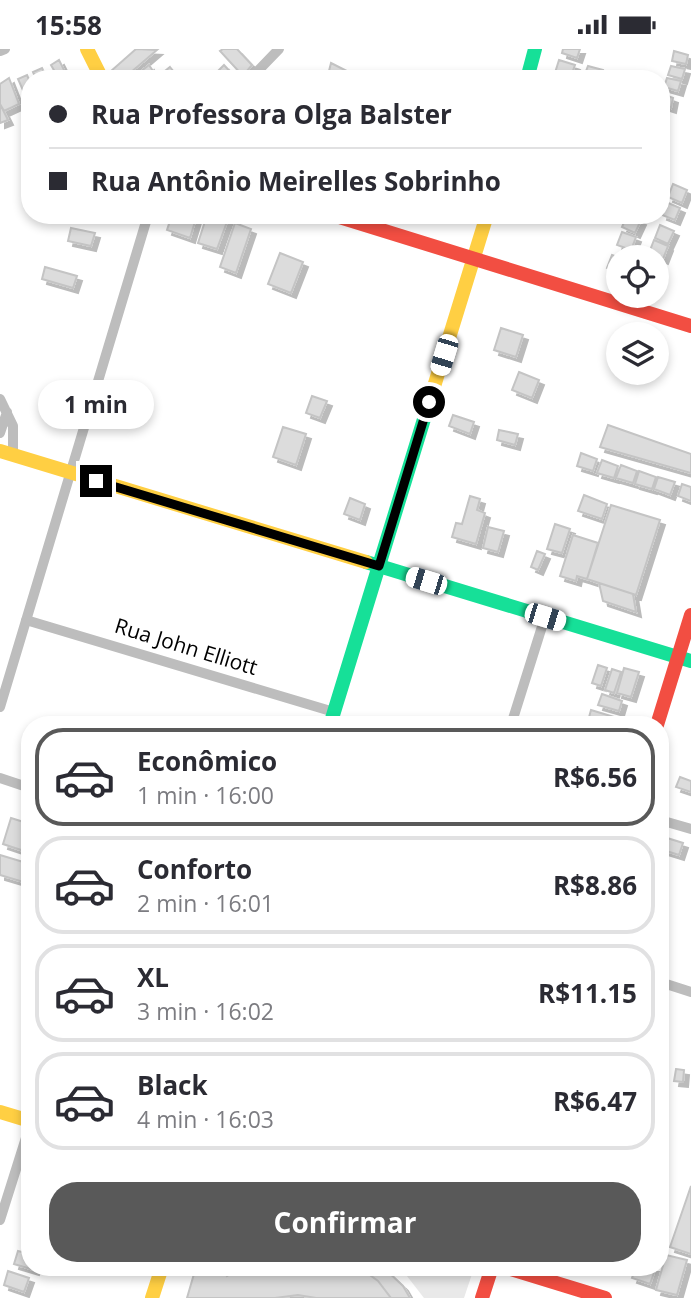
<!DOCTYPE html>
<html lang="pt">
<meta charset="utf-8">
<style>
body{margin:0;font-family:"Open Sans",sans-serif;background:#f7f7f7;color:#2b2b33;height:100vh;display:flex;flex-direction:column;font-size:26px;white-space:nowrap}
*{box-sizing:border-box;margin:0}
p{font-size:23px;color:#7c7c81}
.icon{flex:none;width:38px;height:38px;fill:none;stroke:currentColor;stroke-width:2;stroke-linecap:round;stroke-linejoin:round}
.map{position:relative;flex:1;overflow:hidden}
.sheet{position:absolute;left:21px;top:667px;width:648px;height:560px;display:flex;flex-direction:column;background:#fff;border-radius:28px;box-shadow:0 4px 10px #0003}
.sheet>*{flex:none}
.top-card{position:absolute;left:21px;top:21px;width:649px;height:154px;border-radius:28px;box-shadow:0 4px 10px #0003;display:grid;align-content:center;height:154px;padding:0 28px;background:#fff}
.buttons{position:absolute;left:606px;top:196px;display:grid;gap:14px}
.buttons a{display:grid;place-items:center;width:63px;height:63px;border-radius:50%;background:#fff;box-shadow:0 4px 10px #0003;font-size:35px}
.end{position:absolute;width:32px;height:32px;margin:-16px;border:9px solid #000;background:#fff;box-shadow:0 0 0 4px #fff}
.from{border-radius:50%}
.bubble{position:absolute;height:49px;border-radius:24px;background:#fff;box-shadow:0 4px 10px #0003;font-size:23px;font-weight:700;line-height:49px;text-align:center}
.car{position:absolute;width:21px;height:42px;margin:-21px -10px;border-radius:9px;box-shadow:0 0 5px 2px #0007;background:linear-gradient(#fff 24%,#345 0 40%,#fff 0 76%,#345 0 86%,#fff 0)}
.top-card b{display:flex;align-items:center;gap:24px;height:66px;font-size:26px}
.top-card b+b{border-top:2px solid #e1e1e2}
.top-card i{width:18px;height:18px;background:#2b2b33}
ul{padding:12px 0 0;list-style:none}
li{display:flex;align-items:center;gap:21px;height:98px;margin:0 14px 10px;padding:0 14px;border:4px solid #e1e1e2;border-radius:28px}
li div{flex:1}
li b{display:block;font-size:26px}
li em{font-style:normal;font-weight:700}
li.selected{border-color:#595959}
li>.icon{width:63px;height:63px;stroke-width:1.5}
.button{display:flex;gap:14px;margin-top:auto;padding:14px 28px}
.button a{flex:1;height:80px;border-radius:28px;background:#595959;color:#fff;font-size:28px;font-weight:700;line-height:80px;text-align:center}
.status{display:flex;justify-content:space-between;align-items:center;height:49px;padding:0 35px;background:#fff;direction:ltr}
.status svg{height:19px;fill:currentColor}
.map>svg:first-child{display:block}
.green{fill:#e9e9e9}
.building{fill:#dcdcdc;stroke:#c4c4c4;stroke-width:2;filter:url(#shadow)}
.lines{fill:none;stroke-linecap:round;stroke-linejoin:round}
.street{stroke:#bdbdbd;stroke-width:10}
.fast{stroke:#16e098;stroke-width:14}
.slow{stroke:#ffcf43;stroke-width:14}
.jam{stroke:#f24e42;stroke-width:14}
.route{stroke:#000;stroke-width:9}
.labels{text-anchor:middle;stroke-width:5;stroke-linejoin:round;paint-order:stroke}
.street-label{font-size:21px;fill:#000;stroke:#fff}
</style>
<div class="status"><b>15:58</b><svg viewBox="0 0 49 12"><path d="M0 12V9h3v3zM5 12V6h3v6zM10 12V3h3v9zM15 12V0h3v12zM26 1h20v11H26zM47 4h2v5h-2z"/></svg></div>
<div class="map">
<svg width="691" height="1249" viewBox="0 0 691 1249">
<defs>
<filter id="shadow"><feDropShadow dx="5" dy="5" stdDeviation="0" flood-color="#0004"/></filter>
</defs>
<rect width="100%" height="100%" fill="#fff"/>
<!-- green -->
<path class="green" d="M400 1218H448L472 1225 464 1249H424Z"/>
<!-- building -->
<path class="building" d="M136 0 157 1 123 30H118L111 22Z
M223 0H237L252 16 243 27 220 2Z
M563 0H580L577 9 562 4Z
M674 2 688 6 686 15 672 12Z
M59 11 68 29 66 30H59L51 16Z
M559 11 575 16 570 30 554 27Z
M331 14 357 27V30H327Z
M149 16 155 25 149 30H131Z
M224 16 237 30 212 28Z
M588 17 603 21 601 30H583Z
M671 17 685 20 682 30 668 26Z
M170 18 178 28 175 30H155Z
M42 19 47 30H36L33 23Z
M27 26 30 33V47L26 48 18 30Z
M9 29 19 55 4 62 0 55V35Z
M667 29 681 32 678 42 664 38Z
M662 45 673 49 671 59 662 56Z
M0 55 8 71 0 74Z
M673 135 687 141 682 154 668 148Z
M666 153 680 159 675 171 662 166Z
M172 166H197L190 189 167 181Z
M207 166 228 170 217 200 198 194Z
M627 166 641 171 635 184 622 178Z
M235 174 251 180 236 224 220 218Z
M660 176 674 182 668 195 655 189Z
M71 179 95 184 91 197 68 192Z
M622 183 636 188 631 201 617 196Z
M654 191 668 197 663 210 649 204Z
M280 204 303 213 291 244 268 235Z
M612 206 618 208V223L607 219Z
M45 218 77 227 73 239 42 230Z
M501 279 523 286 516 308 494 301Z
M519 323 539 331 532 349 512 341Z
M312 347 327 352 320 369 306 364Z
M453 366 474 373 470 385 449 377Z
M608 376 691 405V424L600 398Z
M283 378 306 385 296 416 273 408Z
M499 381 518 385 515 396 497 391Z
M581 404 597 410 593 422 577 417Z
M602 411 618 417 614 429 597 424Z
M621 416 637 422 633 434 616 429Z
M639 422 656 428 652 440 635 435Z
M658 428 675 433 670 446 654 440Z
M682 435 691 438V452L678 447Z
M584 446 607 455 602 470 578 462Z
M470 447 480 450 477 461 485 464 476 495 452 488 456 474 462 475Z
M350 449 365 455 360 471 344 465Z
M611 456 660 471 636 546 587 530Z
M555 475 570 480 562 504 547 500Z
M488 478 504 482 498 503 483 499Z
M573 486 598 494 587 530 577 527 576 532 560 527Z
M537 502 545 505 538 521 531 518Z
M599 534 633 545 636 563 603 552Z
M598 616 607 619 601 637 592 634Z
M624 619 639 623 631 648 617 644Z
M612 620 621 623 614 644 605 641Z
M602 645 622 652 619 662 598 656Z
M591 661 614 668 612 676 588 672Z
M680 728 691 732V743L676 738Z
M11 769 30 775V804L3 795Z
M664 788 683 794 679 806 660 800Z
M0 806 30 815V835L0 826Z
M676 1020 684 1021 683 1033 674 1032Z
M691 1137V1205L670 1198Z
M18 1202 30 1205V1218H35L34 1221 14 1215Z
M666 1206 687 1211 677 1246 656 1241Z
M196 1218H221L227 1227 240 1218H359L378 1232 391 1249H316L298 1246 275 1249H187Z
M359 1218H383L403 1237 410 1249H391L378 1232Z
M636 1218H656L650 1235 632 1229Z
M8 1222 29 1229 24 1243 4 1236Z"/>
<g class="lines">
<!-- street -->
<path class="street" d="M0 2 5 0
M250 30 279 0
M0 350 13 377V406
M0 384 7 363
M26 571 334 663
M0 658 148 166
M511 676 545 568
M0 729 30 739
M660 771 691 780
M660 933 691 943
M0 1171 30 1076"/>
<!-- fast -->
<path class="fast" d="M527 30 535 0
M366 513 691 612
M330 676 428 357"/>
<!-- slow -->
<path class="slow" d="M87 0 102 30
M428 357 487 166
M0 402 366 513
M0 1063 30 1072
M152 1249 162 1218"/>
<!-- jam -->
<path class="jam" d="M333 166 691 277
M657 676 691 566
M504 1218 605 1249
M482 1249 492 1218"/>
</g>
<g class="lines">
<!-- route -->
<path class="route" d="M96 432 379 517 429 353"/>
</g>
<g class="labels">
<!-- street labels -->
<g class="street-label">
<text transform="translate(186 598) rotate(17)" y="7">Rua John Elliott</text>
</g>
</g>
</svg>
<div class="buttons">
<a><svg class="icon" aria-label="locate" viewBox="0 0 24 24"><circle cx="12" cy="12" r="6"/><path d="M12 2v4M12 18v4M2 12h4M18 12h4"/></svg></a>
<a><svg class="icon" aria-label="layers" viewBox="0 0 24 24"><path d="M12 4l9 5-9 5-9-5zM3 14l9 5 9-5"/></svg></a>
</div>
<i class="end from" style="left:429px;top:353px"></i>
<i class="end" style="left:96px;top:432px"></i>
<div class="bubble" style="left:38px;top:331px;width:116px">1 min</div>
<i class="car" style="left:444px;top:306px;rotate:197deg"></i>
<i class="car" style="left:426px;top:532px;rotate:287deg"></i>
<i class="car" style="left:545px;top:568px;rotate:107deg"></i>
<div class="top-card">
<b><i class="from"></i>Rua Professora Olga Balster</b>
<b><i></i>Rua Antônio Meirelles Sobrinho</b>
</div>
<section class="sheet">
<ul>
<li class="selected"><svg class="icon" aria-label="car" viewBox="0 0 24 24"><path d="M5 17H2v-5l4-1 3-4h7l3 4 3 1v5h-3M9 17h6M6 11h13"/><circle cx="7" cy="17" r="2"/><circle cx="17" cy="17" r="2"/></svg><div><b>Econômico</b><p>1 min · 16:00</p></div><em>R$6.56</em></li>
<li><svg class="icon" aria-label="car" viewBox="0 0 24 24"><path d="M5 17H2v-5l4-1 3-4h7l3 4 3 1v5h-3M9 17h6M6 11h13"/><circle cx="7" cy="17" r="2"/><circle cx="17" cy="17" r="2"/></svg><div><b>Conforto</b><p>2 min · 16:01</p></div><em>R$8.86</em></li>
<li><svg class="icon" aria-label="car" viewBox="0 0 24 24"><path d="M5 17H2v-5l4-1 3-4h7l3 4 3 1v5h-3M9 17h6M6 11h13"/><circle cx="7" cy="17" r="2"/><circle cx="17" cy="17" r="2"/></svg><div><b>XL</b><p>3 min · 16:02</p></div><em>R$11.15</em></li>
<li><svg class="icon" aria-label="car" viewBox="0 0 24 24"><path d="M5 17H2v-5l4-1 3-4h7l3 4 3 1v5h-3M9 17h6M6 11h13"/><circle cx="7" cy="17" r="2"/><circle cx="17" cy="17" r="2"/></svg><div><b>Black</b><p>4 min · 16:03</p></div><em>R$6.47</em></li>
</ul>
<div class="button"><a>Confirmar</a></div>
</section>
</div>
